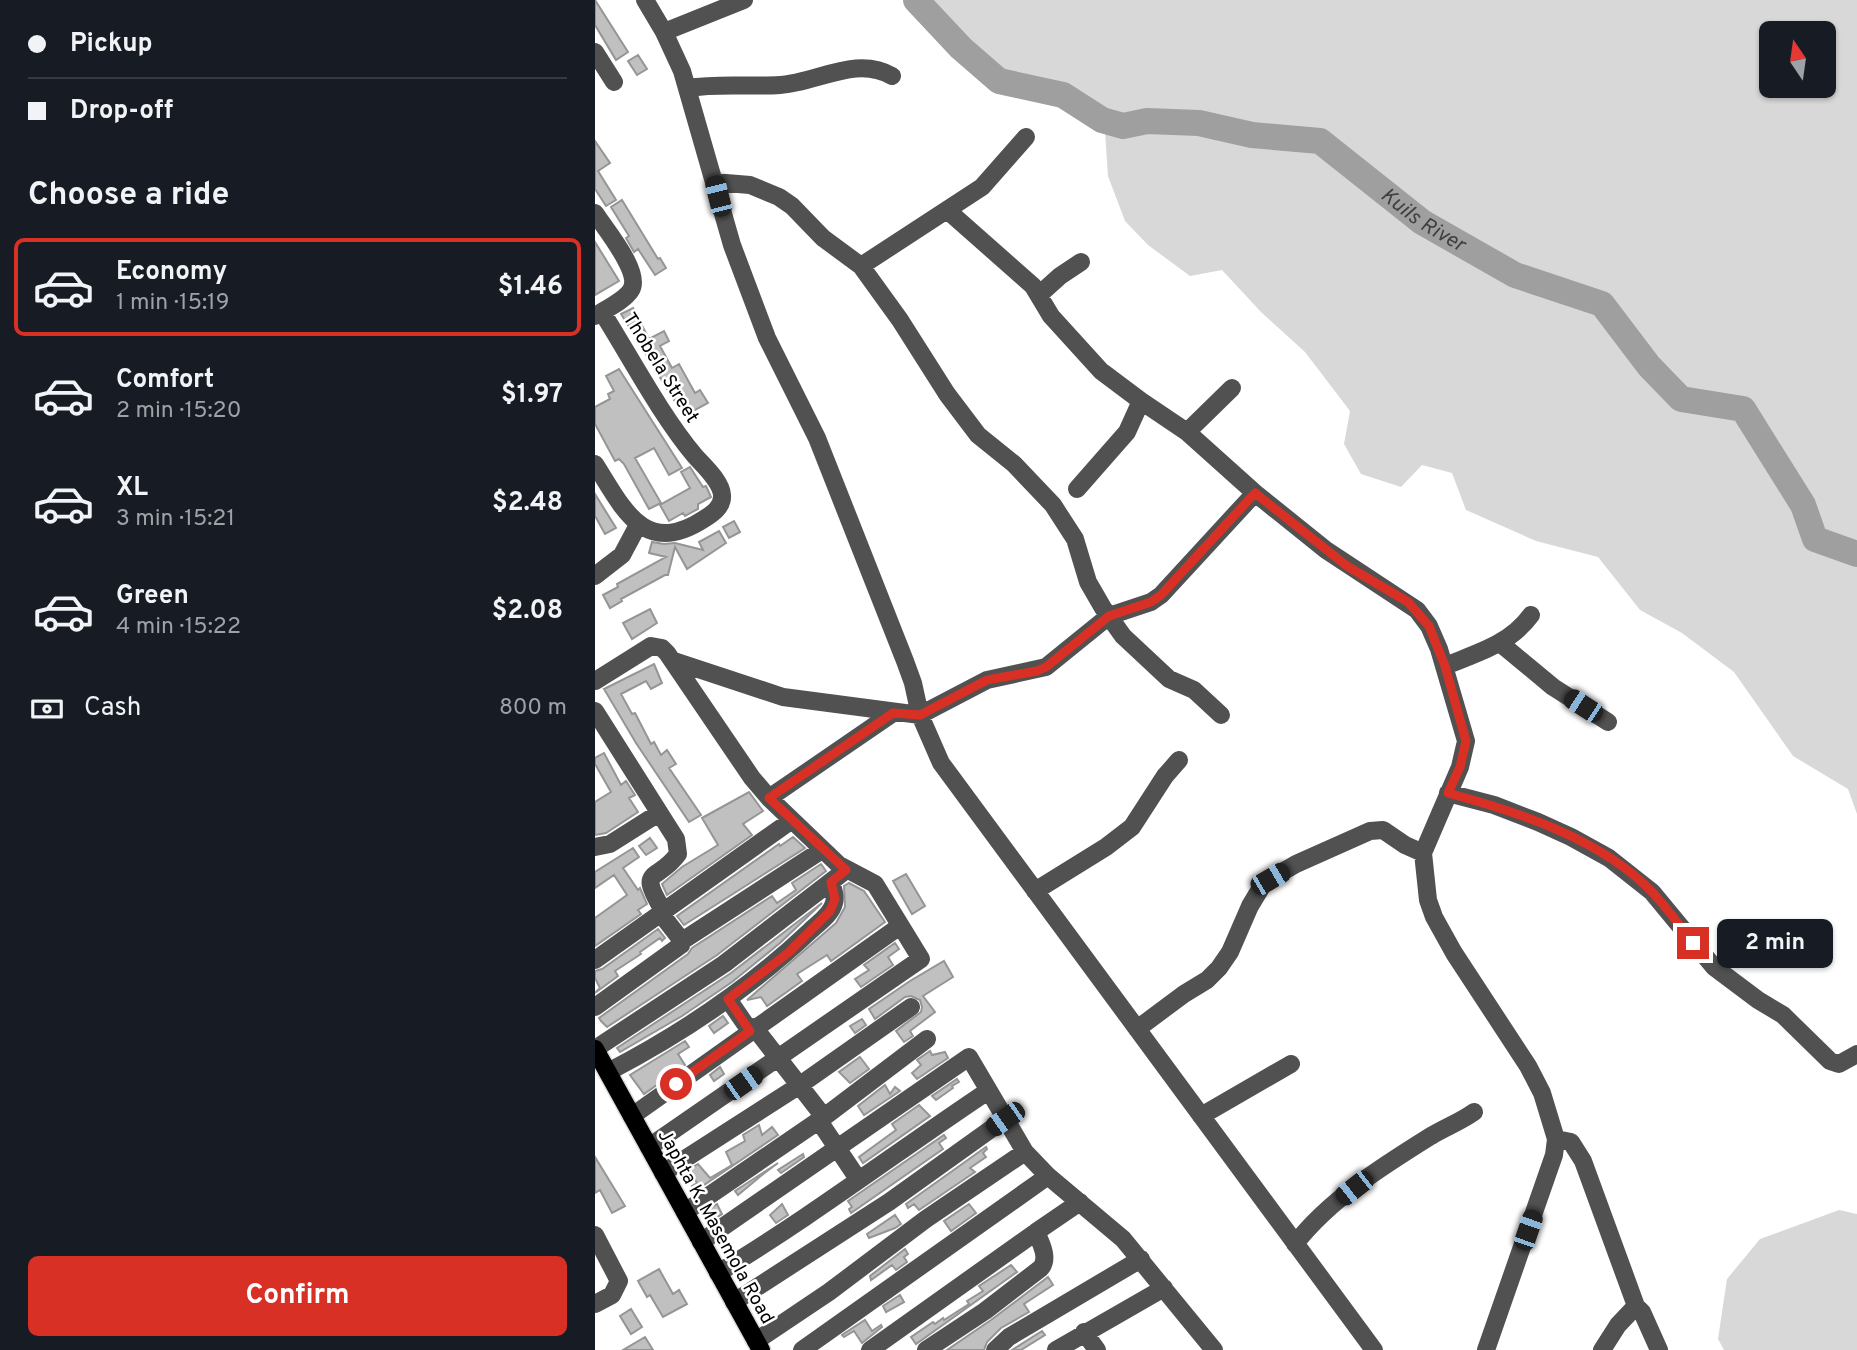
<!DOCTYPE html>
<meta charset="utf-8">
<style>
body{margin:0;font-family:Overpass,sans-serif;background:#242831;color:#f1f3f6;height:100vh;display:flex;flex-direction:column;font-size:26px;white-space:nowrap}
*{box-sizing:border-box;margin:0}
p{font-size:23px;color:#9ea1a6}
.icon{flex:none;width:38px;height:38px;fill:none;stroke:currentColor;stroke-width:2;stroke-linecap:round;stroke-linejoin:round}
.map{position:relative;flex:1;overflow:hidden}
.side{display:flex;flex-direction:column;background:#171b24;width:595px}
.side>*{flex:none}
.banner{display:grid;align-content:center;height:154px;padding:0 28px;background:#171b24}
.needle{width:46px;rotate:347deg}
.tools{position:absolute;left:1164px;top:21px;display:grid;gap:14px}
.tools a{display:grid;place-items:center;width:77px;height:77px;border-radius:10px;background:#171b24;box-shadow:0 2px 5px #0004;font-size:35px}
.end{position:absolute;width:32px;height:32px;margin:-16px;border:9px solid #d93025;background:#fff;box-shadow:0 0 0 4px #fff}
.from{border-radius:50%}
.bubble{position:absolute;height:49px;border-radius:10px;background:#171b24;box-shadow:0 2px 5px #0004;font-size:23px;font-weight:700;line-height:49px;text-align:center}
.car{position:absolute;width:21px;height:42px;margin:-21px -10px;border-radius:9px;box-shadow:0 0 5px 2px #0007;background:linear-gradient(#222 24%,#8ab4d8 0 40%,#222 0 76%,#8ab4d8 0 86%,#222 0)}
.banner b{display:flex;align-items:center;gap:24px;height:66px;font-size:26px}
.banner b+b{border-top:2px solid #363941}
.banner i{width:18px;height:18px;background:#f1f3f6}
ul{padding:0;list-style:none}
li{display:flex;align-items:center;gap:21px;height:98px;margin:0 14px 10px;padding:0 14px;border:4px solid transparent;border-radius:10px}
li div{flex:1}
li b{display:block;font-size:26px}
li em{font-style:normal;font-weight:700}
li.active{border-color:#d93025}
li>.icon{width:63px;height:63px;stroke-width:1.5}
h2{padding:0 28px;font-size:32px;line-height:84px}
.pay{display:flex;align-items:center;gap:18px;height:77px;padding:0 28px;font-size:26px}
.pay p{margin-inline-start:auto}
.button{display:flex;gap:14px;margin-top:auto;padding:14px 28px}
.button a{flex:1;height:80px;border-radius:10px;background:#d93025;color:#fff;font-size:28px;font-weight:700;line-height:80px;text-align:center}
main{display:flex;flex:1;min-height:0}
.map>svg:first-child{display:block}
.green{fill:#d8d8d8;fill-rule:evenodd}
.lines{fill:none;stroke-linecap:round;stroke-linejoin:round}
.river{stroke:#9f9f9f;stroke-width:26}
.building{fill:#c0c0c0;stroke:#959595;stroke-width:2}
.major-casing{stroke:#dbdbdb;stroke-width:21}
.minor{stroke:#515151;stroke-width:18}
.major{stroke:#000;stroke-width:18}
.route{stroke:#d93025;stroke-width:9}
.labels{text-anchor:middle;stroke-width:5;stroke-linejoin:round;paint-order:stroke}
.street-label{font-size:19px;fill:#000;stroke:#fff}
.water-label{font-size:21px;font-style:italic;fill:#404040;stroke:#fff}
</style>
<main>
<section class="side">
<div class="banner">
<b><i class="from"></i>Pickup</b>
<b><i></i>Drop-off</b>
</div>
<h2>Choose a ride</h2>
<ul>
<li class="active"><svg class="icon" aria-label="car" viewBox="0 0 24 24"><path d="M5 17H2v-5l4-1 3-4h7l3 4 3 1v5h-3M9 17h6M6 11h13"/><circle cx="7" cy="17" r="2"/><circle cx="17" cy="17" r="2"/></svg><div><b>Economy</b><p>1 min · 15:19</p></div><em>$1.46</em></li>
<li><svg class="icon" aria-label="car" viewBox="0 0 24 24"><path d="M5 17H2v-5l4-1 3-4h7l3 4 3 1v5h-3M9 17h6M6 11h13"/><circle cx="7" cy="17" r="2"/><circle cx="17" cy="17" r="2"/></svg><div><b>Comfort</b><p>2 min · 15:20</p></div><em>$1.97</em></li>
<li><svg class="icon" aria-label="car" viewBox="0 0 24 24"><path d="M5 17H2v-5l4-1 3-4h7l3 4 3 1v5h-3M9 17h6M6 11h13"/><circle cx="7" cy="17" r="2"/><circle cx="17" cy="17" r="2"/></svg><div><b>XL</b><p>3 min · 15:21</p></div><em>$2.48</em></li>
<li><svg class="icon" aria-label="car" viewBox="0 0 24 24"><path d="M5 17H2v-5l4-1 3-4h7l3 4 3 1v5h-3M9 17h6M6 11h13"/><circle cx="7" cy="17" r="2"/><circle cx="17" cy="17" r="2"/></svg><div><b>Green</b><p>4 min · 15:22</p></div><em>$2.08</em></li>
</ul>
<div class="pay"><svg class="icon" aria-label="cash" viewBox="0 0 24 24"><path d="M3 7h18v10H3z"/><circle cx="12" cy="12" r="2"/></svg>Cash<p>800 m</p></div>
<div class="button"><a>Confirm</a></div>
</section>
<div class="map">
<svg width="1262" height="1350" viewBox="0 0 1262 1350">
<rect width="100%" height="100%" fill="#fff"/>
<!-- green -->
<path class="green" d="M309 0H1262V814L1253 789 1198 756 1139 672 1087 633 1045 610 1003 557 941 541 871 510 857 473 827 465 806 487 766 474 749 444 755 411 710 352 666 312 627 270 595 276 553 245 530 221 513 176 510 131 465 102 425 92 398 91 345 42ZM1228 33V86H1176V33Z
M1244 1210 1262 1214V1350H1129L1123 1339 1132 1279 1165 1239Z"/>
<g class="lines">
<!-- river -->
<path class="river" id="s1" d="M321 0 366 48 404 81 468 95 507 120 528 126 552 121 604 123 657 135 725 141 827 222 920 275 1007 304 1054 366 1086 399 1148 409 1208 505 1220 539 1262 554"/>
</g>
<!-- building -->
<path class="building" d="M0 0 33 52 21 60 0 25Z
M43 55 52 69 42 75 33 61Z
M0 141 15 163 3 171 21 200 11 206 0 189Z
M27 200 63 259 65 258 71 268 60 275 43 249 39 252 31 238 34 236 16 207Z
M0 242 24 281 0 295Z
M38 308 54 339 69 331 74 341 65 346 77 368 84 364 100 393 105 390 113 403 91 415 82 398 79 400 26 314Z
M24 369 87 468 74 475 59 448 40 458 66 503 54 509 29 464 24 459 20 461 0 424V407L15 399 13 394 19 391 11 376Z
M95 467 108 487 111 486 116 497 103 504V509L90 516 88 513 74 521 65 505 95 488 86 472Z
M0 494 21 528 10 534 0 516Z
M139 521 145 532 134 538 128 527Z
M124 531 131 543 92 569 80 547 73 575H70L26 599 27 601 15 608 8 595 23 587 22 584 71 557 54 553 57 542 69 544 80 543 108 550 104 542Z
M55 609 62 623 37 639 28 623Z
M59 664 67 683 56 689 51 681 26 694 37 714 40 713 56 744 59 742 66 755 72 750 81 764 74 768 106 815 94 822 41 743 9 689Z
M9 753 26 785 31 781 40 795 34 798 43 812 11 833 0 835V802L16 792 0 764V758Z
M154 792 168 811 148 824 157 835 72 895 67 884 87 867 123 845 107 818Z
M198 837 210 848 89 925 82 916 184 844 185 846Z
M55 838 62 848 51 855 44 846Z
M38 848 44 857 28 868 43 890 45 888 52 904 43 910 46 914 0 946V918L32 895 19 875 0 888V872Z
M226 864 231 871 122 955 12 1027 6 1021 4 1018 93 954 97 948 177 896 182 903 201 890 197 883Z
M311 874 330 906 317 914 298 881Z
M254 883 269 891 290 922 236 961 232 955 202 974 207 981 172 1006 166 997 152 1000 241 923 250 907 249 886Z
M227 903 185 943 137 982 87 1016 25 1052 22 1048 136 973Z
M63 929 70 938 67 941 65 938 45 952 46 954 20 971 23 976 0 993 5 988 0 978V971L7 969Z
M300 943 304 949 293 957 298 965 266 987 260 979 274 970 269 965Z
M349 961 358 977 328 996 340 1012 315 1031 318 1036 309 1042 301 1031 326 1012 327 1007 325 1000 316 996 310 997 280 1019 274 1009 315 981Z
M128 1016 133 1023 119 1033 114 1026Z
M267 1019 271 1025 260 1033 255 1026Z
M90 1041 94 1047 83 1054 90 1065 49 1094 35 1075Z
M335 1051 337 1055 350 1052 353 1058 322 1079 317 1073 326 1065 322 1060Z
M265 1057 274 1069 255 1083 244 1072Z
M125 1067 129 1074 119 1081 115 1075Z
M362 1079 364 1082 357 1086 358 1088 341 1100 337 1096Z
M290 1085 295 1094 300 1087 305 1091 269 1115 263 1106Z
M324 1105 335 1116 268 1163 264 1157 301 1130 297 1124Z
M164 1125 167 1135 177 1127 183 1135 100 1191 97 1186 102 1183 93 1170 103 1164 115 1178 137 1165 131 1152 150 1141 148 1135Z
M349 1135 351 1138 344 1143 348 1149 256 1213 254 1209 257 1207 253 1201Z
M391 1147 392 1149 388 1153 391 1157 375 1168 380 1172 324 1210 319 1204 313 1208 311 1204Z
M208 1154 209 1157 186 1173 183 1170Z
M0 1157 30 1206 17 1213 5 1190 0 1193Z
M183 1163 167 1175 143 1195 140 1191Z
M122 1204 127 1214 117 1220 112 1211Z
M187 1204 193 1215 181 1223 175 1215Z
M374 1204 381 1213 356 1231 349 1221Z
M300 1215 306 1224 300 1228 274 1238 272 1234Z
M310 1249 313 1254 309 1257 312 1262 301 1270 297 1265 276 1280 275 1276Z
M416 1265 422 1272 321 1344 316 1337 338 1322 340 1324 348 1318 349 1320 374 1304 372 1301 388 1291 384 1286Z
M64 1269 78 1294 84 1290 92 1304 68 1317 55 1295 52 1297 43 1281Z
M453 1277 458 1285 429 1304 434 1312 406 1328 392 1342 389 1350H352L396 1320Z
M305 1295 309 1302 291 1312 288 1306Z
M36 1309 47 1327 36 1334 25 1316Z
M270 1320 277 1331 286 1325 287 1327 267 1343 259 1331 249 1337 247 1335Z
M447 1331 450 1335 426 1350H417Z
M50 1337 58 1350H28Z"/>
<g class="lines">
<!-- major casing -->
<g class="major-casing">
<path id="major" d="M0 1049 166 1350"/>
</g>
<!-- minor -->
<path class="minor" d="M50 0 69 32 87 71 137 245 172 338 222 438 310 661 318 683 325 715 346 763 779 1350
M69 32 149 0
M0 52 19 82
M93 88C124 83 154 87 185 85 222 83 261 55 297 76
M119 182 155 185 184 197 197 206 228 238 266 266 305 320 352 394 383 435 419 464 458 505 480 539 493 582 508 608 528 636 574 679 599 690 626 715
M352 210 438 286 456 316 506 371 546 401 592 432 660 493 731 550 822 610 834 626 844 649 871 741 865 767 828 853
M0 213C10 229 47 272 36 290 29 301 11 309 0 316
M266 266 387 187 431 137
M445 294 465 276 486 262
M592 432 637 388
M0 464C28 508 49 558 109 519 117 514 128 507 127 495 126 481 109 466 100 456 65 414 36 358 7 312
M482 489 532 432 546 401
M0 576 27 555 43 525
M905 643 958 687 1013 722
M79 661 188 697 325 715 392 680 451 667 514 616 556 602 566 595 660 493
M850 666C882 653 915 644 936 615
M0 681 56 646 67 648 72 653 157 778 174 798 244 865 280 884 326 959 54 1147
M0 711 81 839 83 854C62 883 41 866 69 912
M853 793 899 805 943 822 976 837 1014 858 1057 892 1119 967 1163 1000 1188 1015 1235 1061 1244 1064 1262 1054
M174 798 298 713
M0 847 15 844 64 813
M440 891 511 847 537 827 570 776 584 760
M87 941 227 850
M0 960 197 820
M133 999 155 1031
M0 1007 86 945 84 937 66 914
M159 1027 229 1117
M542 1029 589 994 612 980 624 968 635 952 655 906 667 886 675 879 701 864 775 831 788 830 810 845 828 853 833 900 839 917 859 953 933 1066 947 1093 961 1139 959 1155 891 1350
M0 1049 129 964 251 870
M13 1072C86 1034 155 988 215 931 223 923 236 915 239 903 241 896 238 889 236 882
M37 1116 305 926
M606 1116 696 1064
M224 1121 263 1179
M961 1139 976 1142 988 1161 1041 1306 1023 1325 1007 1350
M68 1173 205 1085 316 1007
M90 1212 229 1117 332 1039
M441 1232 485 1202
M0 1235 24 1281 17 1295 0 1304
M106 1242 374 1057 430 1152 453 1176 528 1239 619 1350
M700 1244C735 1199 788 1166 836 1136 851 1127 865 1122 879 1112
M123 1273C216 1217 303 1151 393 1091
M139 1302 294 1202 410 1119
M1041 1306 1047 1312 1064 1350
M489 1332 502 1350
M161 1341 234 1292 331 1219 430 1152
M207 1350 453 1176
M275 1350 441 1232C446 1243 454 1258 446 1268L390 1311 331 1350
M400 1350 414 1337 546 1259
M461 1350 569 1288"/>
<!-- major -->
<use href="#major" class="major"/>
</g>
<g class="lines">
<!-- route -->
<path class="route" d="M81 1084 155 1031 133 999 193 953 235 911 240 899 236 882 251 870 174 798 298 713 325 715 392 680 442 671 451 667 514 616 556 602 566 595 660 493 752 566 813 602 834 626 850 666 871 741 865 767 853 793C923 812 1007 839 1058 893 1072 908 1085 926 1098 943"/>
</g>
<g class="labels">
<!-- street labels -->
<g class="street-label">
<text transform="translate(67 367) rotate(58)" y="7">Thobela Street</text>
<text transform="translate(122 1226) rotate(61)" y="7">Japhta K. Masemola Road</text>
</g>
<!-- water labels -->
<g class="water-label">
<text dy="7" stroke="none"><textPath href="#s1" startOffset="579">Kuils River</textPath></text>
</g>
</g>
</svg>
<div class="tools">
<a><svg class="needle" viewBox="-14 -14 28 28"><path d="M0-13l5 13h-10z" fill="#e53935"/><path d="M0 13l5-13h-10z" fill="#9ea1a6"/></svg></a>
</div>
<i class="end from" style="left:81px;top:1084px"></i>
<i class="end" style="left:1098px;top:943px"></i>
<div class="bubble" style="left:1122px;top:919px;width:116px">2 min</div>
<i class="car" style="left:123px;top:196px;rotate:346deg"></i>
<i class="car" style="left:988px;top:706px;rotate:303deg"></i>
<i class="car" style="left:675px;top:879px;rotate:60deg"></i>
<i class="car" style="left:148px;top:1083px;rotate:55deg"></i>
<i class="car" style="left:410px;top:1119px;rotate:235deg"></i>
<i class="car" style="left:759px;top:1188px;rotate:232deg"></i>
<i class="car" style="left:933px;top:1230px;rotate:19deg"></i>
</div>
</main>
